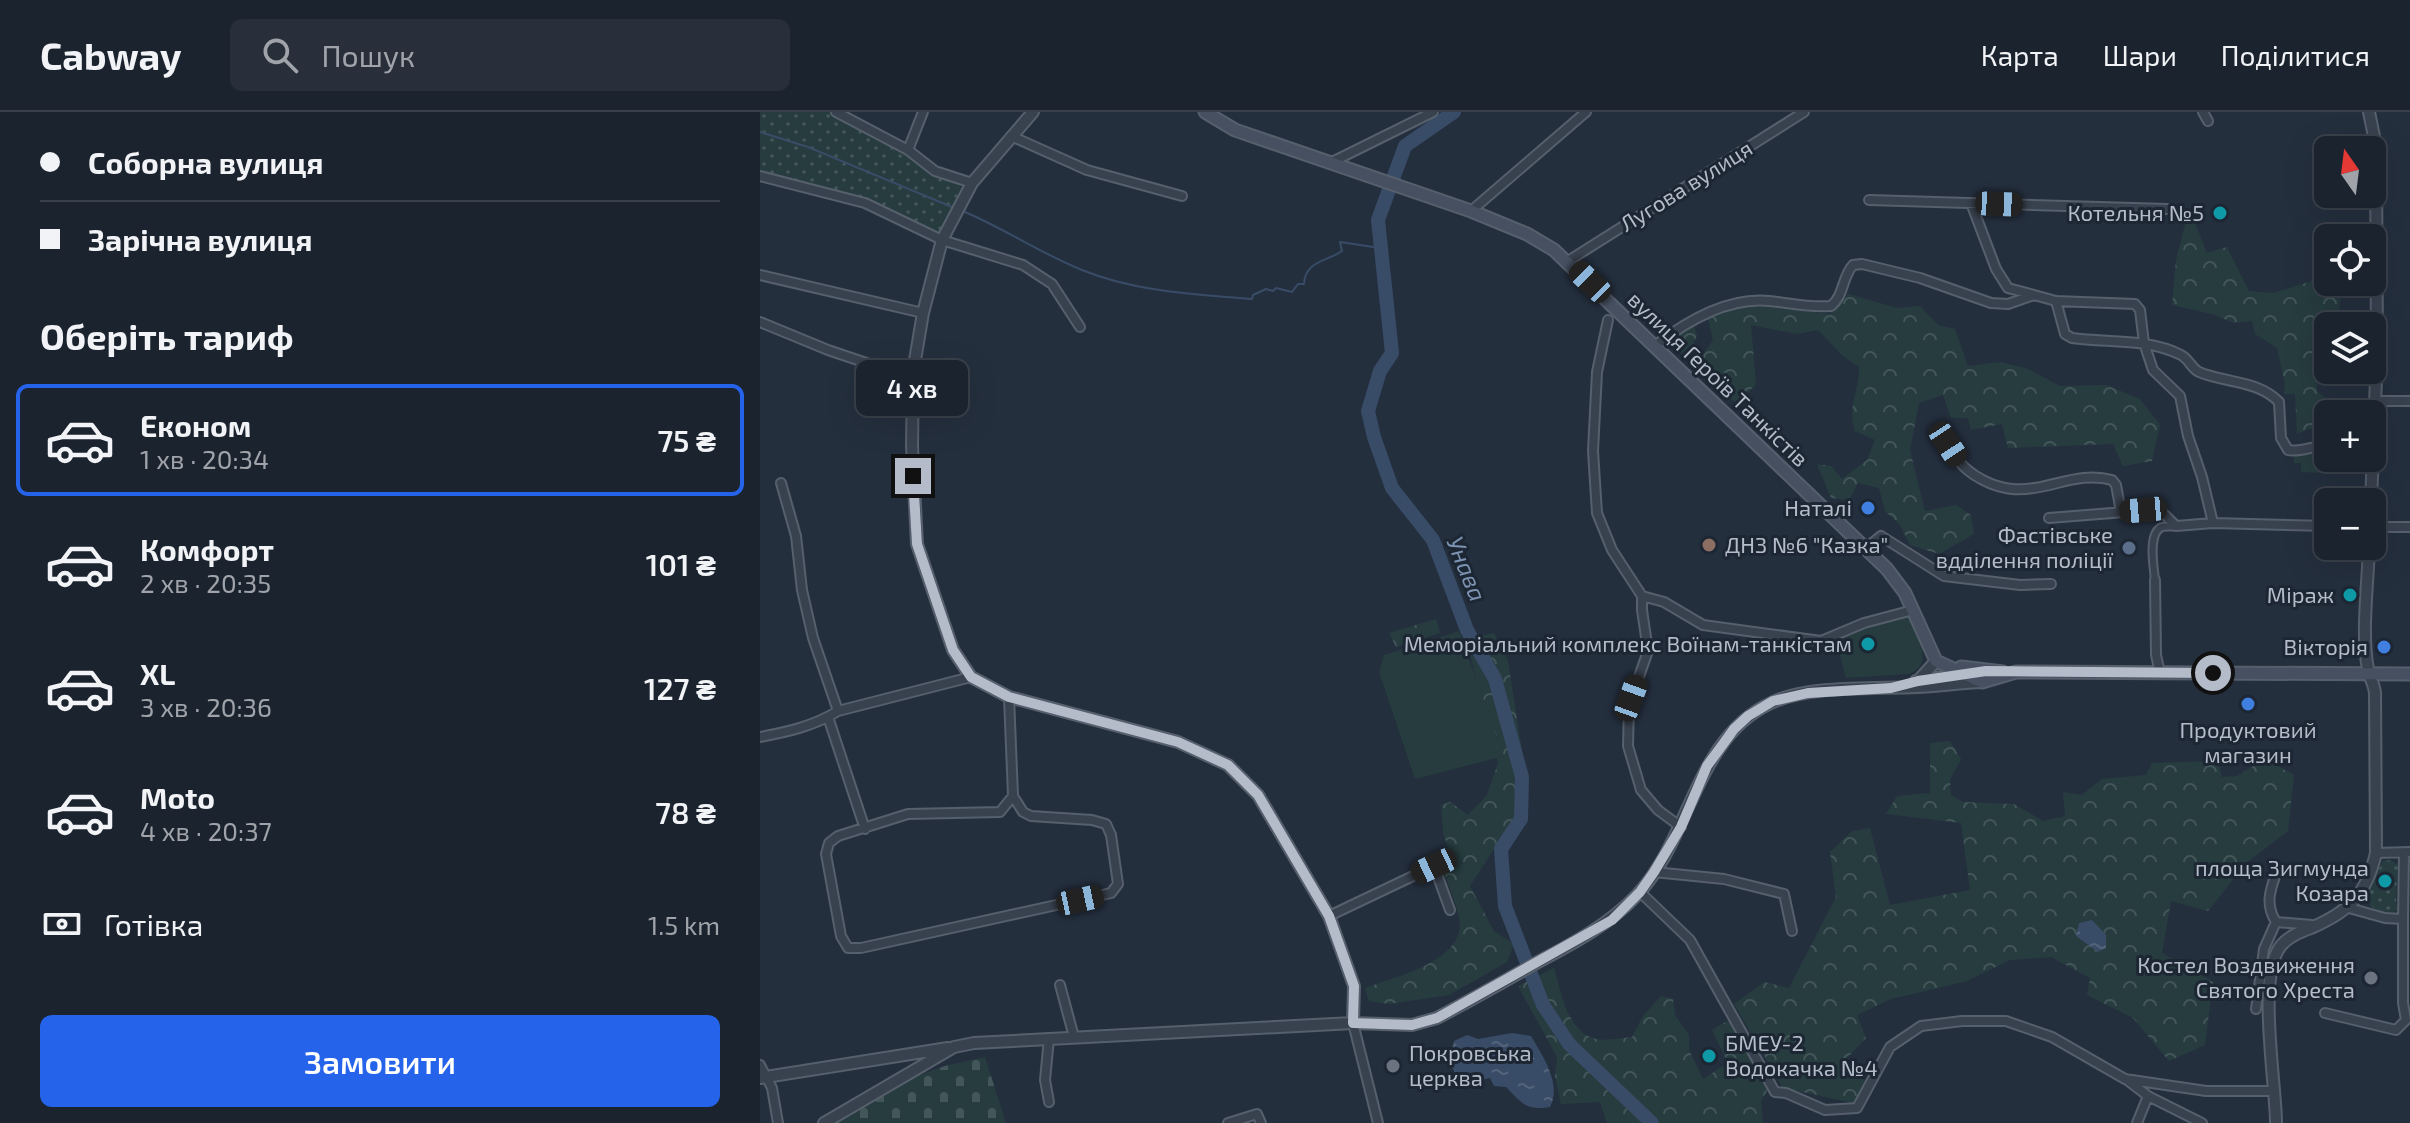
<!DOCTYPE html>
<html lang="uk">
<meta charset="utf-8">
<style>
body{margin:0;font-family:"Exo 2",sans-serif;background:#282f3a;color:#f1f3f6;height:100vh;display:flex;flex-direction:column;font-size:30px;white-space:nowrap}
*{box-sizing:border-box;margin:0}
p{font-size:26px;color:#a0a4aa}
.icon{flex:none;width:44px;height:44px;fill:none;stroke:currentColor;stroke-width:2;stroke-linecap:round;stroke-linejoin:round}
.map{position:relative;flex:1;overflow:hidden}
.side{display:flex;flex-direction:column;background:#1b232e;width:760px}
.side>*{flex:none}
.banner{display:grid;align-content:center;height:176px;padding:0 40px;background:#1b232e}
.needle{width:52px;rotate:346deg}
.tools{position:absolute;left:1554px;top:24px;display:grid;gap:16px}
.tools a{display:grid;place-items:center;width:72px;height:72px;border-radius:12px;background:#1b232e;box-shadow:0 8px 32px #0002,0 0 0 2px #39404a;font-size:40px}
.end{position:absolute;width:36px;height:36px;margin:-18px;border:10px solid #b4bcc9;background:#111;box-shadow:0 0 0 4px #111}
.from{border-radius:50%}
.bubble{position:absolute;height:56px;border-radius:12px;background:#1b232e;box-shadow:0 8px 32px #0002,0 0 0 2px #39404a;font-size:26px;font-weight:600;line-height:56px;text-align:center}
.car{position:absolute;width:24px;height:48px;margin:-24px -12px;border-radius:10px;box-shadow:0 0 6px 2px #0007;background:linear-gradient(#222 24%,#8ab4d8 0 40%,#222 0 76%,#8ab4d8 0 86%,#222 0)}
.banner b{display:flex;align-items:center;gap:28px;height:76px;font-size:30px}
.banner b+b{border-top:2px solid #39404a}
.banner i{width:20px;height:20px;background:#f1f3f6}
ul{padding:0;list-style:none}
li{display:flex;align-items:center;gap:24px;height:112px;margin:0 16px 12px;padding:0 24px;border:4px solid transparent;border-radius:12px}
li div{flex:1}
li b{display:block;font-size:30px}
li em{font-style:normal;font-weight:600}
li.current{border-color:#2563eb}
li>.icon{width:72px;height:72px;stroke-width:1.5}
h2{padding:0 40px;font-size:36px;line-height:96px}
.pay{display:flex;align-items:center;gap:20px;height:88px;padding:0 40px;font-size:30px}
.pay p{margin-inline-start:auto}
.primary-button{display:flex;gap:16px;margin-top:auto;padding:16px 40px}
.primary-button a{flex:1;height:92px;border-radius:12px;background:#2563eb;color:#fff;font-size:32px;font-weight:600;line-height:92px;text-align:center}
header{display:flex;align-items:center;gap:48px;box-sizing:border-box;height:112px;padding:0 40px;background:#1b232e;border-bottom:2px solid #39404a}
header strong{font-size:38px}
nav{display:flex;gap:44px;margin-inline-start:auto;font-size:28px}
.search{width:560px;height:72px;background:#282f3a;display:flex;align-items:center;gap:20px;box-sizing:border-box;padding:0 28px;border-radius:12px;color:#a0a4aa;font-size:30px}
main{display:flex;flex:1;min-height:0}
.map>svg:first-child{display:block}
.grass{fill:url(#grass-dots)}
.forest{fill:url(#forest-crowns)}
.cemetery{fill:url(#cemetery-stones)}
.park{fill:#263c3f}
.water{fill:url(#water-ripples)}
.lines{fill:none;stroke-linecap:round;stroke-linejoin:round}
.stream{stroke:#394c67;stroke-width:2}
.river{stroke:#394c67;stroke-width:14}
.pedestrian-casing{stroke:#565f6c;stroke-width:10}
.minor-casing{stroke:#565f6c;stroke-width:12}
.tertiary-casing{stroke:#565f6c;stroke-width:14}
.secondary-casing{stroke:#565f6c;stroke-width:15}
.pedestrian{stroke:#38414e;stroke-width:6}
.minor{stroke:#38414e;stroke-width:8}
.tertiary{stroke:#38414e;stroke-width:10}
.secondary{stroke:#465061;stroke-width:11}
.route{stroke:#b4bcc9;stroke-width:10}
.culture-dot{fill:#0f9aa8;stroke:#1d2633;stroke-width:3}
.shop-dot{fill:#3f7fe0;stroke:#1d2633;stroke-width:3}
.education-dot{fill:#8d6e63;stroke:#1d2633;stroke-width:3}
.service-dot{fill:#5c6f8a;stroke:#1d2633;stroke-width:3}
.worship-dot{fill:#6b7280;stroke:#1d2633;stroke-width:3}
.labels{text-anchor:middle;stroke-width:6;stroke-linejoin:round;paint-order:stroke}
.street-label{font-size:22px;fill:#b4bcc9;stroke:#1d2633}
.poi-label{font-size:22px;fill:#b4bcc9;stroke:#1d2633;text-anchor:end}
.water-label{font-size:24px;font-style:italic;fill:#7c92b1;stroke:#1d2633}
</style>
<header>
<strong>Cabway</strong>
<div class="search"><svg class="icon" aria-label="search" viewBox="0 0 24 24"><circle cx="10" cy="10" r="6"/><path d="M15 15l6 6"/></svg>Пошук</div>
<nav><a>Карта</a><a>Шари</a><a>Поділитися</a></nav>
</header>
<main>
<section class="side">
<div class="banner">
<b><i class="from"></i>Соборна вулиця</b>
<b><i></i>Зарічна вулиця</b>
</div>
<h2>Оберіть тариф</h2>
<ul>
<li class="current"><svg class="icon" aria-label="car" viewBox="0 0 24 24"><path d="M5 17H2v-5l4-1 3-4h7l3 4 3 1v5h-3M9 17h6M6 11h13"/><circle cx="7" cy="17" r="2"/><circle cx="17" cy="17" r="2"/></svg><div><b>Економ</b><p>1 хв · 20:34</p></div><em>75 ₴</em></li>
<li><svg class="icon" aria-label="car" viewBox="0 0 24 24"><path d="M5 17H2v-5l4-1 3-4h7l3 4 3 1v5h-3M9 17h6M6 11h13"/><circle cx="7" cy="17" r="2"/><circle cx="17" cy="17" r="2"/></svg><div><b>Комфорт</b><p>2 хв · 20:35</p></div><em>101 ₴</em></li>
<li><svg class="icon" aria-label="car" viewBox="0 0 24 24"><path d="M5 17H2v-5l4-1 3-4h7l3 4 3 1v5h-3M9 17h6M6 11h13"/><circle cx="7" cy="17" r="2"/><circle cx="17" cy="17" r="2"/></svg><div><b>XL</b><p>3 хв · 20:36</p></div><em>127 ₴</em></li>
<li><svg class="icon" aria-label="car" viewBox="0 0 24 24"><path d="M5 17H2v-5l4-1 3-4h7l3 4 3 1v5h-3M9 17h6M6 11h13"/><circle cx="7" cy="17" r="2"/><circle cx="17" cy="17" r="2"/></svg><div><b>Moto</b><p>4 хв · 20:37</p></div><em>78 ₴</em></li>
</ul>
<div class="pay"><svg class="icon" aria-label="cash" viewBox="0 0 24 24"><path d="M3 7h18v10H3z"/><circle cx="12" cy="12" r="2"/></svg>Готівка<p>1.5 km</p></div>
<div class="primary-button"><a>Замовити</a></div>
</section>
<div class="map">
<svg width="1650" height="1011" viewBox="0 0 1650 1011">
<defs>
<pattern id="grass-dots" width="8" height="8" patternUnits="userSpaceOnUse" patternTransform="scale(2)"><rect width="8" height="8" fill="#263c3f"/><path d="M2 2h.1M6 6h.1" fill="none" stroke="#435659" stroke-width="1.8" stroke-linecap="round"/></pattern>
<pattern id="forest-crowns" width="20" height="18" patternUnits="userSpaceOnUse" patternTransform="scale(2)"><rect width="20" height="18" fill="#263c3f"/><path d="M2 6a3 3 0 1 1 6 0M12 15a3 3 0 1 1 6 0" fill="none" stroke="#435659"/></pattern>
<pattern id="cemetery-stones" width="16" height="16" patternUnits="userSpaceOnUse" patternTransform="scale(2)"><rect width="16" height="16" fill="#263c3f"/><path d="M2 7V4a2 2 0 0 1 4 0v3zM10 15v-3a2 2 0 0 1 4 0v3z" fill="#435659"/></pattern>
<pattern id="water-ripples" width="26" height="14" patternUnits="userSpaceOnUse" patternTransform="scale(2)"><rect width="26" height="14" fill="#394c67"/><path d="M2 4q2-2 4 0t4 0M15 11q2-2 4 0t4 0" fill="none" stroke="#53647b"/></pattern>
</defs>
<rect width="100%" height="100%" fill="#242f3e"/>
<!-- grass -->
<path class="grass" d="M0 0H76L88 5 208 79 182 128 105 91 0 64Z
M1631 748 1641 756 1637 759 1636 791 1639 798C1627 803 1610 798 1604 786L1623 749Z"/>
<!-- forest -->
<path class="forest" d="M1429 97 1447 141 1467 135 1489 179 1513 181 1568 164V170H1587V184H1581L1577 214H1568V230H1556L1557 279 1576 295 1578 302H1568V317H1549L1537 322 1535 282H1524L1525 272 1517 236 1495 222 1492 209 1474 211 1452 202 1412 193 1416 148Z
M1088 182 1137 196 1160 194 1178 213 1195 217 1208 254 1240 250 1268 257 1300 274 1346 273 1380 287 1400 313 1392 349 1363 354 1353 332 1248 336 1242 312 1211 318 1208 306H1191L1183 283 1159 291 1150 338 1165 399 1196 393 1211 403 1214 422 1179 442 1150 433 1140 413 1125 399 1119 376 1098 371 1089 388 1071 386 1057 352 1071 354 1082 367 1107 348 1115 328 1095 319C1086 296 1100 280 1099 255L1084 245 1058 218 1037 222 991 213 996 272 978 291 958 280 909 228 934 213 937 224 930 237 941 246 953 228 948 207 977 195H1009L1069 202Z
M676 507 680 521 636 535 629 521Z
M734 521 748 549 764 652 754 706 710 774 734 819 754 832 747 850 689 883 629 892 609 889 605 876C633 866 701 850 700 812 699 798 688 772 683 758L692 747 683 721 681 693 690 690 708 703 727 683 738 651 706 527Z
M1190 629 1201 647 1190 668 1191 683 1203 690 1254 692 1283 709 1305 704 1303 680 1322 683 1342 667 1386 663 1392 651 1458 649 1462 665 1477 664 1505 647 1534 663 1528 719 1486 751 1448 799 1411 789 1402 841 1453 870 1445 933 1409 949 1373 906 1327 883 1330 866 1291 845 1250 848 1207 869 1131 887 1097 903 1106 926 1085 948 1105 968 1094 991 1023 976 974 892 1004 870 1029 876 1076 785 1070 740 1092 719 1110 716 1130 793 1210 778 1201 711 1126 702 1137 684 1170 681V631Z
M794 856C801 879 805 911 828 924 839 931 859 926 872 925L883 904 901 884 913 887 915 903 929 923V938L943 967 968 951 952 918 969 908 1007 979 1001 989 1003 1011H847L840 990 801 992 795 964 797 945 758 874Z"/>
<!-- cemetery -->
<path class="cemetery" d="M225 945 246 1011H76L153 965 188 953Z"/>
<!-- park -->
<path class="park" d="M1554 339 1562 340 1561 361 1541 360V351H1534V345Z
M1147 503C1155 522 1177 551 1149 562L1086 566 1077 532 1092 520Z
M699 519 744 644 655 667 619 560 624 543Z"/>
<!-- water -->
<path class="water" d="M1332 808 1346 823V836L1338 840 1316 824 1319 811Z
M752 921 771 924C783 945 802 972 790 995 766 999 762 991 746 975L734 974 730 966 713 970 699 968 689 950 694 929 707 923 718 927Z"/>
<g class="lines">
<!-- stream -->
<path class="stream" d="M0 20 48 35 192 95
M205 100C245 117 282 142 322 158 376 180 434 182 492 187L493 183 506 177 513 179 516 176 532 180 538 172H544C545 149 566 150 582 139L580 130 620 136
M962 200 983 194"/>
<!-- river -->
<path class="river" d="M694 0 645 34 618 108 632 241 620 259 608 299 614 325 632 376 673 428 707 518 735 567 762 665 761 707 741 737 745 794 783 893 809 932 892 1011"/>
<!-- pedestrian casing -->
<g class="pedestrian-casing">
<path id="pedestrian" d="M1395 468C1394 456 1387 421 1402 415 1406 414 1411 415 1416 414"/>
</g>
<!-- minor casing -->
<g class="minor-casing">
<path id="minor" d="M76 0 148 38 175 59 212 71
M1443 0 1448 9
M251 24 327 58 422 84
M148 38 163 0
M570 51 673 0
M0 64 105 91 182 128 263 153 292 172 320 215
M1109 88 1407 97
M1211 91 1236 157 1248 176 1274 183
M711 99 826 0
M808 149 1044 0
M0 163 163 201
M1296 189 1305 222 1312 226C1348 231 1388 226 1421 243 1429 247 1431 256 1439 260 1465 271 1498 268 1519 290L1521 326 1528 338C1540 341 1554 333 1568 334
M848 208 837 260 833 339 837 401 852 438 882 484V498L888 539 869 593 868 634 881 678 898 698 921 715
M0 210 68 238 130 259 153 260
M896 233C927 209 968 185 1009 189 1030 191 1049 196 1071 194 1084 184 1082 165 1093 153L1102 152 1160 166 1231 191 1248 192 1274 183 1296 189 1375 192 1380 198 1384 231 1393 258 1420 284 1428 324 1442 365 1453 411
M1616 289H1650
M1181 330C1190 334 1192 341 1198 348 1210 364 1233 375 1252 377 1287 380 1317 358 1352 368L1356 373 1361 400
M21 371 36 424 42 478 53 526 78 599
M1289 406 1390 398 1403 401 1416 414 1453 411 1568 414
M1612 415H1650
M1106 436 1121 424 1184 464 1260 473 1291 472
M1395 468 1396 543 1400 561
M882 484 904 490 943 513 1061 529 1104 511 1153 498
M249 585 253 684
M68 605 105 717
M0 625C27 620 54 614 78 599L211 565
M253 684 263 700 271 704 332 708 346 712 351 723 358 772 351 781 101 836H88L81 824 66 742 69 731 78 724 148 702 240 700Z
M1616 741 1650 740
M894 760 964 767 1024 782 1032 819
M880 780 930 828 1015 980 1026 981 1065 998 1097 996 1130 935 1161 914 1202 909H1246L1292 925 1365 967 1446 979H1513
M1589 796 1625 806 1643 807 1644 741
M569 804 674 754 690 798
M1516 810 1552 813
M300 873 314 925
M1496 897 1504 837 1516 810C1504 791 1511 776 1518 756
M1565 901 1636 918 1646 908 1643 891V807
M593 911 618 1011
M289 926 285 968 289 990
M0 953 12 976 18 1011
M1366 967 1388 984 1442 1011
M468 1011 497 1002 501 1011
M1377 1011 1388 984"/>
</g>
<!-- tertiary casing -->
<g class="tertiary-casing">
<path id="tertiary" d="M273 0 212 71 182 128 163 201 153 260 152 334 157 432 193 538 211 565 249 585 418 630 468 653 498 683 569 804 594 874 593 911
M1609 0 1616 34 1617 243 1611 390
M1156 569 1207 562
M1158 569 1176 549
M0 966 188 936
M64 1011 194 935 214 931 593 911 652 913 677 906C711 888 745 869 778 850 814 831 850 812 878 782 931 725 935 626 1011 591 1048 573 1114 577 1156 575 1178 574 1200 571 1222 570
M1516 1011C1516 972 1497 865 1520 835 1527 825 1540 820 1551 816 1590 799 1606 783 1616 741L1615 581C1614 571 1609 565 1608 557 1601 522 1608 471 1609 434"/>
</g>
<!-- secondary casing -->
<g class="secondary-casing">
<path id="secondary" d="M445 0 475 18 711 99 767 122 794 138 1127 457 1145 481 1176 549 1222 570 1256 560 1650 562
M1201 555 1243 560"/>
</g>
<!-- pedestrian -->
<use href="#pedestrian" class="pedestrian"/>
<!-- minor -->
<use href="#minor" class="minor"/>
<!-- tertiary -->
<use href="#tertiary" class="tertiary"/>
<!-- secondary -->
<use href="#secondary" class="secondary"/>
</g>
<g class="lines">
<!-- route -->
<path class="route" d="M153 364 157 432 193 538 211 565 249 585 418 630 468 653 498 683 569 804 594 874 593 911 652 913 677 906 852 808 880 780 894 760 921 715 947 654 974 617 988 604 1013 589 1048 581 1131 576 1158 569 1226 559 1453 561"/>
</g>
<!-- markers -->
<g class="culture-dot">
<circle cx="1460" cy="101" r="8"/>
<circle cx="1590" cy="483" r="8"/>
<circle cx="1108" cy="532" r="8"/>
<circle cx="1625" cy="769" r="8"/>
<circle cx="949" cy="944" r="8"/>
</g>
<g class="shop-dot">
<circle cx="1108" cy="396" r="8"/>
<circle cx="1624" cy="535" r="8"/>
<circle cx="1488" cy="592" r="8"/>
</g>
<circle class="education-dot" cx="949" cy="433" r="8"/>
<circle class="service-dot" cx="1369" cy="436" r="8"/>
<g class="worship-dot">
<circle cx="1611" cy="866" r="8"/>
<circle cx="633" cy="954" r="8"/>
</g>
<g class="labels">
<!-- street labels -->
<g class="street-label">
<text transform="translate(926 74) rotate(-32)" y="8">Лугова вулиця</text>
<text transform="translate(958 267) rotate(44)" y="8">вулиця Героїв Танкістів</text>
</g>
<!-- poi labels -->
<g class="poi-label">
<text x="1444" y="109">Котельня №5</text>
<text x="1092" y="404">Наталі</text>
<text x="1353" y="431">Фастівське<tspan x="1353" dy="25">вдділення поліції</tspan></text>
<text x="965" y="441" text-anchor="start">ДНЗ №6 "Казка"</text>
<text x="1574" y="491">Міраж</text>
<text x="1092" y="540">Меморіальний комплекс Воїнам-танкістам</text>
<text x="1608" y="543">Вікторія</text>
<text x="1488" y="626" text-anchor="middle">Продуктовий<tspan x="1488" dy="25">магазин</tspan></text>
<text x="1609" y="764">площа Зигмунда<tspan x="1609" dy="25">Козара</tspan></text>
<text x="1595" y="861">Костел Воздвиження<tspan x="1595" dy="25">Святого Хреста</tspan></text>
<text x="965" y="939" text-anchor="start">БМЕУ-2<tspan x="965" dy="25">Водокачка №4</tspan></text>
<text x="649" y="949" text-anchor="start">Покровська<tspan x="649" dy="25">церква</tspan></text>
</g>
<!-- water labels -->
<g class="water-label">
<text transform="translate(706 457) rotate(68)" y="8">Унава</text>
</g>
</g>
</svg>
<div class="tools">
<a><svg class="needle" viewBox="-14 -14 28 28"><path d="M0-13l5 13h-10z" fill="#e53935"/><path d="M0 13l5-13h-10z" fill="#a0a4aa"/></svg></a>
<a><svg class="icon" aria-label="locate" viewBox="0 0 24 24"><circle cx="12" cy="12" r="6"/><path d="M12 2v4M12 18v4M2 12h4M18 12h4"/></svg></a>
<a><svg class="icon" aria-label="layers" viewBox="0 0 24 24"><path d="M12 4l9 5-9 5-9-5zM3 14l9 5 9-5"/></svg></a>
<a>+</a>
<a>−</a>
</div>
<i class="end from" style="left:1453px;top:561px"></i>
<i class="end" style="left:153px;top:364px"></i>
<div class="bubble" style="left:96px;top:248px;width:112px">4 хв</div>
<i class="car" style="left:1239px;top:92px;rotate:92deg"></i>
<i class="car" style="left:830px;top:170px;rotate:314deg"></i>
<i class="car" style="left:1188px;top:332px;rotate:147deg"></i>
<i class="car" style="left:1383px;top:398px;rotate:265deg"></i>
<i class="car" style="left:871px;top:586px;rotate:20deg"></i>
<i class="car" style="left:674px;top:754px;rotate:245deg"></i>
<i class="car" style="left:320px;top:788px;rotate:78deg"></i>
</div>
</main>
